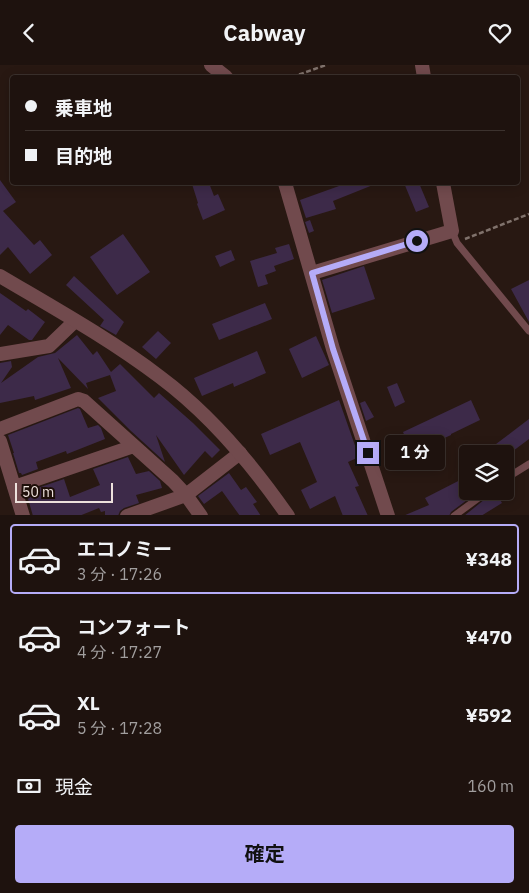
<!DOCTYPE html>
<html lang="ja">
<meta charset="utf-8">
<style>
body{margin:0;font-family:"IBM Plex Sans","Noto Sans JP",sans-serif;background:#261b17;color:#f1f3f6;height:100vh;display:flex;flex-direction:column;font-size:19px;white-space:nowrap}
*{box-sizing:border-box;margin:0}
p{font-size:16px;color:#a19e9e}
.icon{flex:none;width:28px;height:28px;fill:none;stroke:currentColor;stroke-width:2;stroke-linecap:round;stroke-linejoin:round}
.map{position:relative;height:450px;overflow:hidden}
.panel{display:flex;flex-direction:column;background:#1e120e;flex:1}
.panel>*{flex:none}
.banner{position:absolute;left:10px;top:10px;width:510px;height:110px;border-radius:5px;box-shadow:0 2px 12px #0003,0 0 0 1px #3c322e;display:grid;align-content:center;height:110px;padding:0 15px;background:#1e120e}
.controls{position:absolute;left:459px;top:380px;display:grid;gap:10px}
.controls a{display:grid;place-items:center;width:55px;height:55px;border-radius:5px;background:#1e120e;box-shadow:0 2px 12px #0003,0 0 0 1px #3c322e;font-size:25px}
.scale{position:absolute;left:15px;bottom:12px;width:98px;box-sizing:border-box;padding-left:5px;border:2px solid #ede1dc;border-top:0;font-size:14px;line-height:18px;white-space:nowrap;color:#ede1dc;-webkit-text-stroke:4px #1e0f09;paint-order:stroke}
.end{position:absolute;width:22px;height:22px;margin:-11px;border:6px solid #b5acf8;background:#111;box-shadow:0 0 0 2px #111}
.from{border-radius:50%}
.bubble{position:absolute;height:35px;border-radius:5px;background:#1e120e;box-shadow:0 2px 12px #0003,0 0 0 1px #3c322e;font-size:16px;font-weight:700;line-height:35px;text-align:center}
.banner b{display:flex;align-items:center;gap:18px;height:48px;font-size:19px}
.banner b+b{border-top:1px solid #3c322e}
.banner i{width:12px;height:12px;background:#f1f3f6}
ul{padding:9px 0 0;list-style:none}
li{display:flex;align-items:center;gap:15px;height:70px;margin:0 10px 8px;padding:0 5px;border:2px solid transparent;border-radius:5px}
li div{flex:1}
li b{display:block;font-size:19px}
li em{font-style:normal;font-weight:700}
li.on{border-color:#b5acf8}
li>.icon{width:45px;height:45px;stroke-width:1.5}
.pay{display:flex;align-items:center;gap:12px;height:55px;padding:0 15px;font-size:19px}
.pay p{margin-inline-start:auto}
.action{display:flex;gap:10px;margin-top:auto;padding:10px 15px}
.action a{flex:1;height:58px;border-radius:5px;background:#b5acf8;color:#111;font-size:20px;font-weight:700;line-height:58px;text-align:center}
header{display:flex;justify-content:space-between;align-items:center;height:65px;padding:0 15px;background:#1e120e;font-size:22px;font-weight:700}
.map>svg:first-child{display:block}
.building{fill:#3d2a49}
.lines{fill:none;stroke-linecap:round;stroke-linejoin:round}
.path{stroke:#80726c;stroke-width:2.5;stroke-dasharray:5 2.5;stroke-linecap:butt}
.service{stroke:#714a4d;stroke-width:7}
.minor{stroke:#714a4d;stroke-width:14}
.tertiary{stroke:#714a4d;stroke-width:14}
.route{stroke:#b5acf8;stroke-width:6}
</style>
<header><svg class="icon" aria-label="back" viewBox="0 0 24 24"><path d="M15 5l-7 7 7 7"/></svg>Cabway<svg class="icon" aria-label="heart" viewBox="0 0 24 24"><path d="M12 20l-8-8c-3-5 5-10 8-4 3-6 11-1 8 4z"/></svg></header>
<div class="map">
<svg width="529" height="451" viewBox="0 0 529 451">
<rect width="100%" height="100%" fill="#281812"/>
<!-- building -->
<path class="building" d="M0 115 16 137 3 146 34 180 40 175 52 190 30 209 8 182 0 190Z
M198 118H209L214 131 218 129 225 145 203 155 197 139 198 138 192 119Z
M337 118H378L333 136 336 144 306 153 300 135 339 121Z
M404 118H419L429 142 416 147Z
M310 155 314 166 309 168 305 157Z
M123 169 150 207 117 230 90 192Z
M289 179 294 194 274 201 276 206 265 210 268 219 258 222 250 196 277 188 275 183Z
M231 185 235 195 220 202 215 191Z
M364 201 375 234 332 248 322 215Z
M74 211 124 257 116 270 100 261 104 255 66 220Z
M529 215V257L511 224Z
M0 228 26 246 28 244 45 257 32 275H29L8 260 0 270Z
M265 238 272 254 219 275 212 259Z
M158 266 171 278 156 294 142 282Z
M77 270 93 290 97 286 111 307 120 299 154 333 159 328 193 358 220 385 212 393 205 386 184 410 156 370 165 397 131 366 98 333 116 326 110 310 86 318 88 324 58 293 71 323 35 335 34 331 0 338V298L11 296 12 302 1 318 38 292 55 288Z
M316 271 329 300 302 313 289 284Z
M257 286 266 308 234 322 233 318 202 331 194 313Z
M397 318 405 337 395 342 387 322Z
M339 335 359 392 348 397 359 421 355 422 368 451H343L335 431 310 444 301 425 317 417 300 377 270 390 261 369Z
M471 335 480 355 451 369V370L412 388 403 367Z
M365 336 374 352 366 356 360 338Z
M78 343 80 344 88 363 98 360 101 363 105 374 67 389 66 386 36 397 38 404 22 410 21 408H19L13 388H14L8 370Z
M529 354V374L505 392V389H502L496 379Z
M128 392 136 409 149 406 160 416 162 423 136 430 139 438 124 443 120 446 118 451H105V446L101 447 99 443 79 451H33L26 427 64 414 70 432 100 420 93 404Z
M229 408 241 425 246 422 257 437 253 439 261 451H240L222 426 204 439 198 431Z
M468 411V426H479L451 447 449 451H403L429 440 425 433Z
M495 426 502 438 481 451H464Z"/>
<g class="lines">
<!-- path -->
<path class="path" d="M292 12 326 0
M465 174 529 149"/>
<!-- service -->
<path class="service" d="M452 166 457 178 529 266
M505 414 529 399
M454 451 488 426"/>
<!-- minor -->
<path class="minor" d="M211 0 226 12
M422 0 424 12
M285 118 333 284 388 451
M312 208 452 166 443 118
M0 289 49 281 75 256
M0 364 78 334 84 336 173 416 186 430 201 451
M0 376 23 451
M14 422 134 381
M127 451 186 430 240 388"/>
<!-- tertiary -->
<path class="tertiary" d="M0 211C54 243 110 274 160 312 211 350 252 399 288 451"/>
</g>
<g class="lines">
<!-- route -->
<path class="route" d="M368 388 333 284 312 208 417 176"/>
</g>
</svg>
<div class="controls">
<a><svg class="icon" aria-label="layers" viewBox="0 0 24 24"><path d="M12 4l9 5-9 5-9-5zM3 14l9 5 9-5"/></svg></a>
</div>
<div class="scale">50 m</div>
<i class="end from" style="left:417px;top:176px"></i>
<i class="end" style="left:368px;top:388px"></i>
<div class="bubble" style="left:385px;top:370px;width:60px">1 分</div>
<div class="banner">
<b><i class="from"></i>乗車地</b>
<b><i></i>目的地</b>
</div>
</div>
<section class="panel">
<ul>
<li class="on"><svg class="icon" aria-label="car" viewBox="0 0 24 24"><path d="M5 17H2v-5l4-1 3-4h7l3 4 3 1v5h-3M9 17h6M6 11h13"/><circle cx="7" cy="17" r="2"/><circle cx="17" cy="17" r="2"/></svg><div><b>エコノミー</b><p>3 分 · 17:26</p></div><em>¥348</em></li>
<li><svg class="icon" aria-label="car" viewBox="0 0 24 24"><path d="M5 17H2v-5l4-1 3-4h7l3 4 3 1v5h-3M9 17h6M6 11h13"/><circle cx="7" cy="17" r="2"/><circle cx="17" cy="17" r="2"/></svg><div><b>コンフォート</b><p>4 分 · 17:27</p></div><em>¥470</em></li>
<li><svg class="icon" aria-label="car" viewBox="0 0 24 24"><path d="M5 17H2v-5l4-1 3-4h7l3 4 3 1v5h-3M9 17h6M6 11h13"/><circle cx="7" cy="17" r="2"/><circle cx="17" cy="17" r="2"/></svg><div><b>XL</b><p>5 分 · 17:28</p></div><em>¥592</em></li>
</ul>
<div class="pay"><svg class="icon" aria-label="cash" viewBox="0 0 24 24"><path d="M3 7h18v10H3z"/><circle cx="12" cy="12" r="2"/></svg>現金<p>160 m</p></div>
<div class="action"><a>確定</a></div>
</section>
